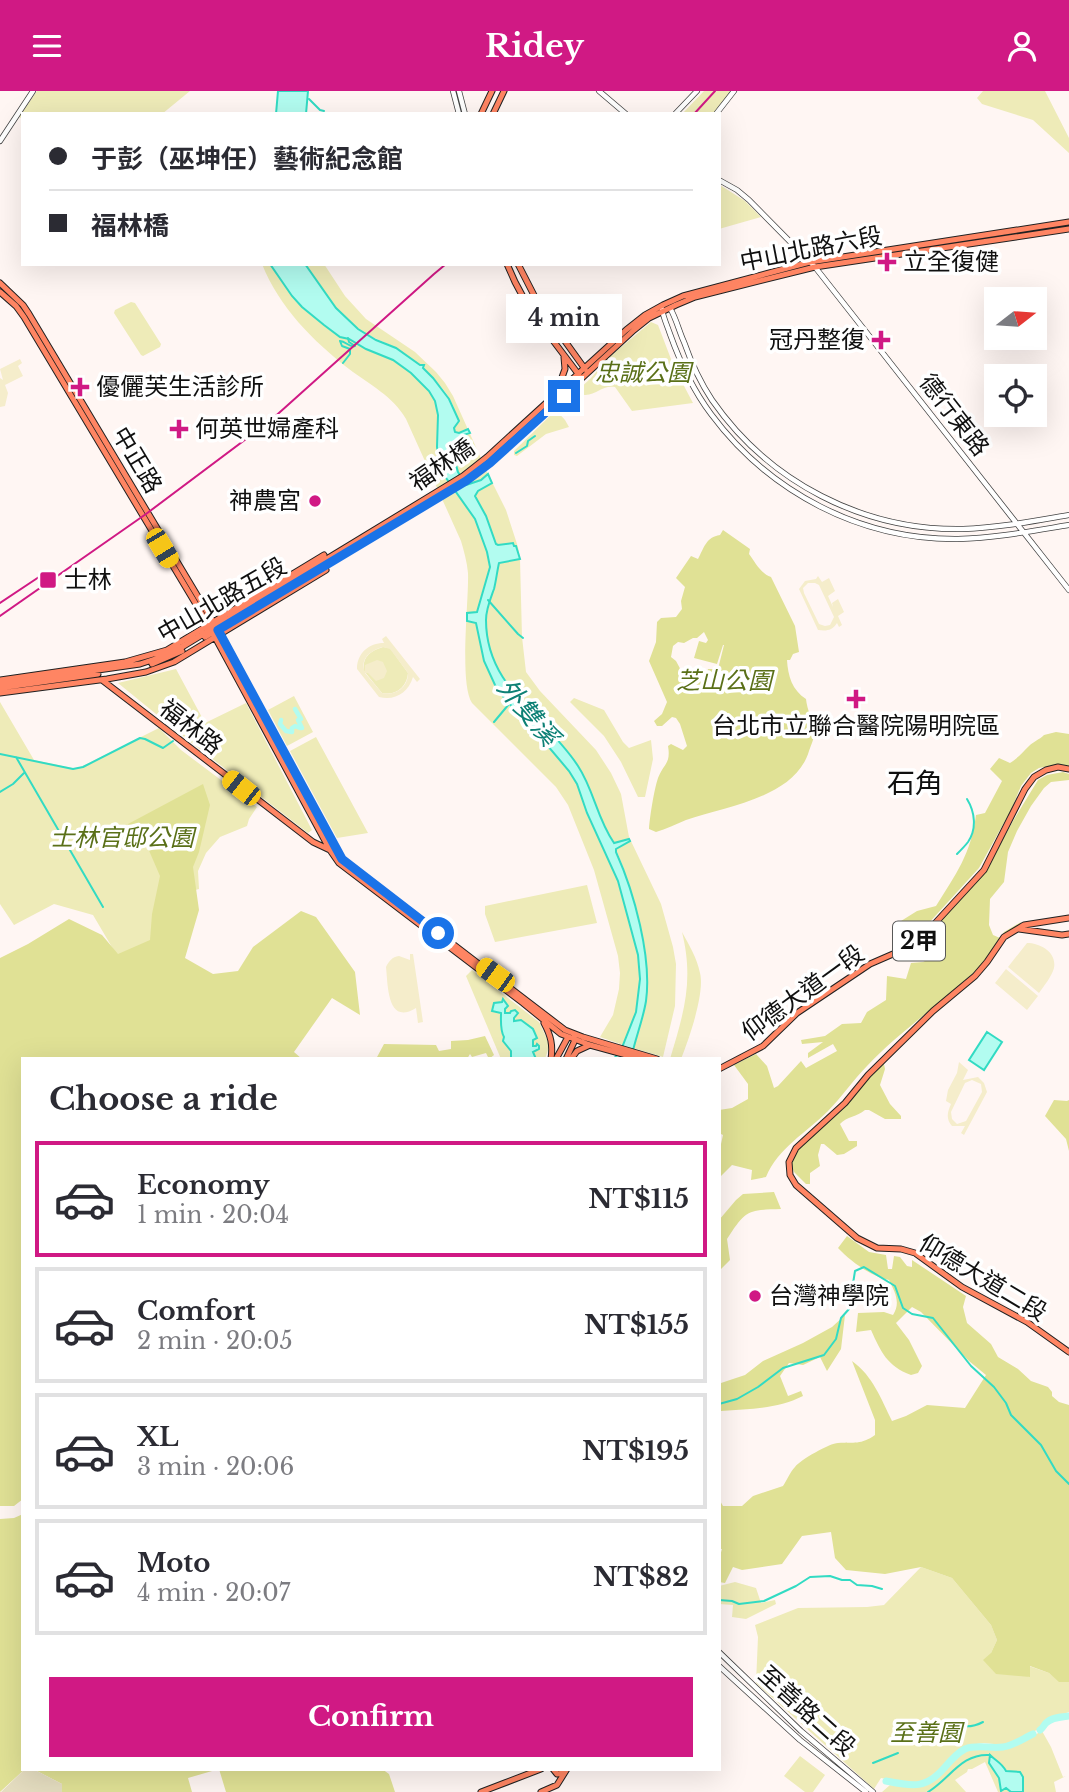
<!DOCTYPE html>
<meta charset="utf-8">
<style>
body{margin:0;font-family:"Libre Baskerville","Noto Sans TC",serif;background:#f7f7f7;color:#2b2b33;height:100vh;display:flex;flex-direction:column;font-size:26px;white-space:nowrap}
*{box-sizing:border-box;margin:0}
p{font-size:23px;color:#7c7c81}
.icon{flex:none;width:38px;height:38px;fill:none;stroke:currentColor;stroke-width:2;stroke-linecap:round;stroke-linejoin:round}
.map{position:relative;flex:1;overflow:hidden}
.drawer{position:absolute;left:21px;top:966px;width:700px;height:714px;display:flex;flex-direction:column;background:#fff;border-radius:0px;box-shadow:0 7px 28px #0002}
.drawer>*{flex:none}
.banner{position:absolute;left:21px;top:21px;width:700px;height:154px;border-radius:0px;box-shadow:0 7px 28px #0002;display:grid;align-content:center;height:154px;padding:0 28px;background:#fff}
.needle{width:46px;rotate:73deg}
.fabs{position:absolute;left:984px;top:196px;display:grid;gap:14px}
.fabs a{display:grid;place-items:center;width:63px;height:63px;border-radius:0px;background:#fff;box-shadow:0 7px 28px #0002;font-size:35px}
.end{position:absolute;width:32px;height:32px;margin:-16px;border:9px solid #1a73e8;background:#fff;box-shadow:0 0 0 4px #fff}
.from{border-radius:50%}
.bubble{position:absolute;height:49px;border-radius:0px;background:#fff;box-shadow:0 7px 28px #0002;font-size:23px;font-weight:800;line-height:49px;text-align:center}
.car{position:absolute;width:21px;height:42px;margin:-21px -10px;border-radius:9px;box-shadow:0 0 5px 2px #0007;background:linear-gradient(#f5c518 24%,#345 0 40%,#f5c518 0 76%,#345 0 86%,#f5c518 0)}
.banner b{display:flex;align-items:center;gap:24px;height:66px;font-size:26px}
.banner b+b{border-top:2px solid #e1e1e2}
.banner i{width:18px;height:18px;background:#2b2b33}
ul{padding:0;list-style:none}
li{display:flex;align-items:center;gap:21px;height:116px;margin:0 14px 10px;padding:0 14px;border:4px solid #e1e1e2;border-radius:0px}
li div{flex:1}
li b{display:block;font-size:26px}
li em{font-style:normal;font-weight:800}
li.current{border-color:#d01984}
li>.icon{width:63px;height:63px;stroke-width:1.5}
h2{padding:0 28px;font-size:32px;line-height:84px}
.primary-button{display:flex;gap:14px;margin-top:auto;padding:14px 28px}
.primary-button a{flex:1;height:80px;border-radius:0px;background:#d01984;color:#fff;font-size:28px;font-weight:800;line-height:80px;text-align:center}
header{display:flex;justify-content:space-between;align-items:center;height:91px;padding:0 28px;background:#d01984;color:#fff;font-size:32px;font-weight:800}
.map>svg:first-child{display:block}
.green{fill:#eeebb8}
.forest{fill:#e0e195;fill-rule:evenodd}
.cemetery{fill:#e5ddc0}
.pitch{fill:#f5edcb;fill-rule:evenodd}
.water{fill:#b2fcf0;stroke:#32dbc3;stroke-width:2}
.lines{fill:none;stroke-linecap:round;stroke-linejoin:round}
.stream{stroke:#32dbc3;stroke-width:2}
.canal{stroke:#b2fcf0;stroke-width:4.5}
.river{stroke:#b2fcf0;stroke-width:7}
.minor-casing{stroke:#434343;stroke-width:6}
.major-casing{stroke:#212121;stroke-width:7}
.minor{stroke:#fff;stroke-width:4.5}
.major{stroke:#ff8563;stroke-width:5}
.rail{stroke:#d01984;stroke-width:2}
.route{stroke:#1a73e8;stroke-width:9}
.poi-dot{fill:#d01984;stroke:#fff;stroke-width:2.5}
.labels{text-anchor:middle;stroke-width:7;stroke-linejoin:round;paint-order:stroke}
.shield{fill:#fff;stroke:#585858;stroke-width:2}
.shield-label{font-size:23px;font-weight:bold;fill:#101010}
.street-label{font-size:24px;fill:#101010;stroke:#fff}
.poi-label{font-size:24px;fill:#101010;stroke:#fff;text-anchor:start}
.park-label{font-size:24px;font-style:italic;fill:#5a7018;stroke:#fff}
.water-label{font-size:26px;font-style:italic;fill:#0d8075;stroke:#fff}
.quarter-label{font-size:28px;fill:#101010;stroke:#fff}
</style>
<header><svg class="icon" aria-label="menu" viewBox="0 0 24 24"><path d="M4 6h16M4 12h16M4 18h16"/></svg>Ridey<svg class="icon" aria-label="person" viewBox="0 0 24 24"><circle cx="12" cy="8" r="4"/><path d="M4 21q1-7 8-7t8 7"/></svg></header>
<div class="map">
<svg width="1069" height="1701" viewBox="0 0 1069 1701">
<rect width="100%" height="100%" fill="#fff6f3"/>
<!-- green -->
<path class="green" d="M37 0H190L162 23H23V28L19 26Z
M704 0H732L713 23H682Z
M983 0H1045L1069 47V62L1033 29 982 13 977 7Z
M720 94 745 110 761 126 719 138Z
M262 173H270L292 205 302 216 340 246 349 248 366 258 393 269 411 282 430 300 435 310 438 324 437 356 439 371 444 384 475 428 487 461 490 476 480 508 476 531 481 559 495 594 505 608 536 641 569 680 577 693 587 722 618 790 638 864 640 888 636 921 623 954 600 946 613 924 619 898 620 882 618 865 594 779 568 714 556 696 472 612C459 592 469 510 468 482 467 471 464 460 461 450L406 328C393 305 370 294 349 278 313 250 279 216 262 173Z
M305 173H324L345 205 366 228 415 261 436 281 445 292 453 305 488 383 506 419 518 456 520 468 522 546 526 581 540 600 596 659 611 682 621 703 629 746 661 813 673 856 676 873 675 915 663 966 633 957 639 940 648 889 624 778 616 758 630 750 629 748 614 752C597 729 594 699 578 675 545 624 486 598 486 529 486 518 490 509 493 498 496 490 497 481 499 472L520 467 516 455H514L513 452 498 454 496 453 486 425 475 405 478 400 492 392 487 383 481 389 465 394 458 381 451 356 468 338 459 342 455 341C454 336 457 331 456 325 454 301 417 270 398 258 386 251 372 247 360 239 336 222 320 197 305 173Z
M131 211 135 212 161 253 160 256 143 265 141 264 114 222 115 219Z
M651 231 658 234 674 276 693 312 632 320 615 296C598 294 596 309 575 302L591 287 607 268Z
M556 319 565 329 569 336 546 343 517 365 514 364V360Z
M383 556 390 557 408 582C407 596 396 605 382 602L364 580C362 566 370 560 383 556Z
M176 578 205 632 246 612 312 739 308 742 188 649 118 592Z
M294 605 313 641 287 655 268 619Z
M574 607 604 619 623 651 629 657 651 649 653 668 645 706H638L621 671 604 645 570 611Z
M0 611 34 669 77 678 159 637 181 659 257 716 249 728 247 735 220 746 206 762 198 780 199 798 188 801 184 853 119 868 93 824 54 813 14 834 0 813Z
M316 646 368 742 337 747 290 660Z
M587 794 597 832 495 851 485 823V815Z
M682 841C689 854 697 867 700 882 705 902 689 948 681 968H670C684 921 694 890 682 841Z
M472 879 539 931 547 948 549 956 545 968H501L466 885Z
M921 1476 952 1487 991 1534 997 1549 991 1562 1029 1586V1575L1049 1582 1059 1590 1069 1591V1621L1052 1627 1043 1632 1041 1637 1012 1651 1003 1654 984 1652 970 1654 926 1689 911 1693 881 1687 874 1698 756 1592 758 1546 755 1534 798 1517 867 1516 884 1514Z
M735 1491 756 1497 761 1512 775 1509 776 1513 746 1528 732 1526 733 1514 719 1513V1495Z
M1042 1640 1051 1656 1063 1686 1066 1685 1054 1691 1056 1701H998L985 1671 972 1678H968L967 1681 955 1689 966 1701H882L890 1694C918 1698 928 1696 949 1676 955 1669 961 1662 970 1659 981 1654 991 1659 1002 1658 1015 1657 1030 1646 1042 1640Z
M800 1665 825 1684 813 1701H805L784 1685Z"/>
<!-- forest -->
<path class="forest" d="M723 439 750 458 749 463C755 471 761 483 771 486L795 535 799 561 793 563 790 569H787C788 585 792 599 806 608 807 619 813 630 814 639 815 647 811 654 809 660 795 707 726 715 686 729 676 733 666 738 656 741L649 738C650 725 654 699 658 687 664 672 671 673 668 655L671 653 683 659 687 655 680 633 676 627 672 626 662 635H657L654 630 662 623 667 611 649 570 656 551 657 531 661 527 676 526 682 518 681 510 685 496 676 487 691 465 698 468C704 457 706 446 720 444ZM704 541 708 549 706 552 699 550 694 567 717 573 723 554H724L718 578H708L705 587 693 585V581L686 580 683 583 676 570 671 566 673 555 678 551 684 552 693 547H697Z
M1056 641 1069 643V675L1059 673 1039 677 1031 682 1021 695 1011 719 979 777 917 845 908 849 901 830 917 820 936 815C956 783 971 763 976 724L985 722 1002 690 990 678 999 667 1010 672C1019 666 1022 662 1029 655 1034 650 1039 649 1044 644Z
M1063 681 1069 683V689L1051 691 1044 697 1031 715 1017 740 1008 761 1004 791 990 808 989 834 993 844 1000 847 1004 841 1021 831 1020 833C1002 843 1003 849 991 863 986 870 979 877 972 883 938 915 899 941 867 975 853 989 842 1006 828 1020 806 1042 778 1057 766 1086L751 1089 752 1079 732 1074 719 1087V1062L723 1044 719 1042V1019L732 1017 748 1008V993L734 974 756 963 767 975 774 997 778 995 801 970 806 977 837 960 833 953 808 967V962L823 951 802 953 801 949 825 945 842 933 861 932 867 921 886 909 887 885 906 888 911 872 923 871 935 865 927 845 987 778 1013 730 1038 689 1047 684Z
M203 693 210 714 199 761 193 776 199 819 185 867 213 883 238 880 253 856 301 820 316 826 355 881 360 924 332 907 294 961 302 968H23V1408L14 1415H0V867L28 853 69 828 102 844 118 863 150 849 152 823 160 785 144 748 128 733Z
M485 945 494 964 489 968 486 962 472 966 470 963 467 968H376L384 953 436 954 439 960 451 958V950L468 949Z
M886 970 884 973 885 978 880 994 890 1013 901 1025V1028H885L869 1019H865C857 1026 847 1025 840 1033L849 1050H857V1055L844 1063 837 1064 824 1053H821L818 1064 820 1075 810 1082V1093H806L794 1081 791 1073 796 1059 867 986Z
M1054 1009 1067 1010 1069 1009V1060L1066 1048 1045 1025Z
M774 1101 781 1118C747 1119 746 1119 727 1148L730 1169 719 1180V1129L736 1109 743 1103Z
M847 1145 869 1161 886 1164 888 1178H892L894 1165 900 1166 907 1175 912 1176V1169L966 1205 963 1216 967 1232 991 1253 998 1266 1018 1278 1031 1290 1048 1296 1052 1301V1305L1059 1311 1069 1314V1591H1059L1049 1582 1030 1575V1586L996 1583 983 1569 991 1562 997 1549 991 1534 952 1487 921 1476 885 1483 846 1479 835 1467 831 1441 802 1445 782 1473 742 1479 733 1476 725 1492 719 1491V1468L722 1458H719V1408L723 1415H742L753 1405 783 1395C787 1389 790 1381 795 1376 800 1369 830 1352 838 1352 854 1351 861 1354 875 1344V1329L852 1270C873 1285 881 1308 892 1330L906 1325 927 1314 965 1317 986 1284 969 1270 921 1221 912 1216 896 1232 909 1249 922 1275 918 1282 911 1284C887 1275 881 1261 871 1239L856 1241 858 1222 884 1221 893 1224C901 1212 895 1201 889 1189 872 1186 850 1170 838 1157Z
M845 1224 841 1258 827 1280 820 1266 803 1274 789 1272 780 1285 788 1305 801 1300 803 1305C777 1318 750 1318 721 1320L719 1322V1294L721 1292 745 1284 763 1270 803 1252 832 1236Z
M23 1423V1678H25L0 1701V1428L14 1427Z
M33 1678H382L389 1683 395 1701H226L219 1678 188 1687 192 1701H62V1693Z"/>
<!-- cemetery -->
<path class="cemetery" d="M25 1678H33L62 1693V1701H1Z"/>
<!-- pitch -->
<path class="pitch" d="M20 268 22 272 18 275 23 285 5 294 8 302 5 315 0 316V287L3 289 0 278Z
M818 485 822 491 829 487 835 500 828 505 833 516 832 512 838 508 844 521 838 525 842 534 839 536 837 532C832 540 826 540 818 539L799 498 805 490 816 488ZM808 492H815L819 494 834 526 830 534 825 535 819 533 804 502 803 497Z
M386 545 420 588 417 591 413 586C408 602 395 610 379 606L357 578C357 562 369 552 384 552L382 548ZM383 556 390 558 408 582C408 596 396 605 382 602L365 582H368L376 590 384 587 387 580 383 571 377 569 365 574V581C359 568 371 559 383 556Z
M1027 852C1040 852 1057 861 1054 877 1052 885 1044 895 1039 902L1008 876Z
M410 863H413L423 931 418 932 416 917C387 935 388 894 386 876 389 870 392 866 399 865L410 869Z
M1006 878 1038 905 1027 919 995 892Z
M959 971 968 979 963 989 978 986 984 992 987 1001 964 1044 961 1042 965 1035H952C946 1028 947 1022 951 1013L946 1010 948 999 957 982ZM972 989 981 993 982 1001 966 1030 957 1033 952 1028 951 1021 965 992Z"/>
<!-- water -->
<path class="water" d="M278 0H308L306 23H276Z
M270 173H305L336 217 358 238 376 249 396 257 420 274H424L423 277 433 287 449 308 459 330 454 337 455 341 459 342 468 338 470 342 460 345 451 356 458 381 466 394 481 389 488 383 492 392 478 400 475 405 486 425 496 453 498 454 513 452 514 455H516L520 468 499 472C497 481 496 490 494 498 490 509 486 518 486 529 486 597 545 624 578 675 594 699 597 728 614 752L629 748 630 750 616 758V761C634 801 652 866 646 910 643 929 635 948 631 968H614L623 954 636 921 640 888 638 864 618 790 587 722 577 693 569 680 536 641 505 608 495 594 484 570 476 532 467 530V522L477 521 490 476 487 461 475 428 444 384 439 371 437 356 438 324 435 310 429 300 411 282 393 269 366 258 349 248 340 246 324 234 302 216 292 205Z
M503 908 508 915 505 918V922H510L511 920 515 919 518 922 514 927V930L521 929 533 938 537 947 533 949V955H536L537 953 539 955V958L533 961 536 968H511V960L503 950 504 946C500 939 501 930 501 922L492 920 494 912 502 911Z
M987 941 1002 951 984 979 969 969Z
M990 1664C996 1670 1002 1672 1006 1680L1020 1681 1023 1686V1701H1011L1006 1697 1001 1700 999 1687 989 1672Z"/>
<g class="lines">
<!-- stream -->
<path class="stream" d="M309 8 320 19 324 20
M343 272 350 263V258L342 255 340 250C346 250 349 257 355 255L349 251 348 247
M516 362 527 355 528 350 535 345
M488 509 518 543 523 547
M494 631 509 613
M0 663 73 678 83 676 140 647 145 648 163 657 173 650
M16 666 103 816
M0 701 13 693 24 682
M957 763C961 759 965 755 968 751 977 738 975 721 967 708
M719 1313 737 1308 758 1296 783 1277 824 1264 836 1248 841 1227 849 1218 855 1180 864 1176 895 1195 903 1217 912 1223 933 1227 971 1275 994 1296 1006 1312 1011 1324 1041 1354 1056 1380 1069 1393
M719 1509 732 1510 739 1513 764 1510 796 1495 810 1486 830 1485 842 1489H850L857 1494 872 1495 882 1498
M929 1634H933L940 1638 947 1632C960 1635 970 1638 983 1631
M873 1672 898 1662
M928 1701C950 1688 961 1662 990 1664"/>
<!-- canal -->
<path class="canal" d="M281 629 280 633 286 640 292 641V637L295 635 300 637H302L298 629 301 628 295 618"/>
<!-- river -->
<path class="river" d="M1040 1639C1043 1637 1044 1634 1046 1632 1052 1626 1062 1626 1069 1625
M886 1690C911 1695 926 1699 945 1676 951 1669 957 1662 965 1658 978 1653 990 1658 1003 1656 1013 1655 1024 1647 1033 1643"/>
<!-- minor casing -->
<g class="minor-casing">
<path id="minor" d="M453 0 459 23
M459 0 465 23
M599 0 626 23
M675 23 697 0
M716 23 734 0
M0 50 33 0
M719 89 737 99 749 109 815 176 1069 499
M670 217C676 227 679 240 684 251 691 271 700 291 712 309 769 391 863 440 963 438 998 437 1034 430 1069 424
M662 218C663 226 667 234 670 243 680 271 693 299 711 323 769 401 860 449 958 448 995 447 1032 440 1069 434
M719 1561 801 1640 873 1701
M719 1575 800 1649 866 1701"/>
</g>
<!-- major casing -->
<g class="major-casing">
<path id="major" d="M481 23 492 0
M493 23 504 0
M507 173 515 191 530 219 579 284
M518 173 539 214 585 278
M0 192 23 214 29 223 197 504 222 546 342 768 565 939 583 946 657 968
M0 201 16 215 24 226 209 535 330 759 339 772 523 912 561 943 590 954 641 968
M560 292 565 278 564 266
M205 546 466 390 490 372 634 239 649 227 676 214 695 206 815 176 1069 138
M152 573 182 560
M0 589 125 571 167 559 324 464
M102 589 313 751 330 759
M0 593 140 573 155 568 182 556 463 385 487 366 626 239 645 224 663 214 683 205 810 171 1069 131
M0 597 98 583
M0 602 107 588 146 581 174 571 326 479
M1069 827 1024 834 1004 846 987 871 975 885 933 920 868 984 845 1012 796 1057 789 1071 790 1084 796 1094 857 1147 877 1157 901 1158 915 1162 962 1196 1027 1231 1069 1261
M1019 838 1062 844 1069 843
M544 932C551 945 553 954 551 968
M556 968 568 946
M566 968 575 949 574 946
M571 968 577 960 590 954
M719 978 763 955 797 922 870 873 916 853 984 779 1025 698 1034 686 1046 679 1058 676 1069 678
M553 1678 557 1683 564 1682
M481 1701 541 1678
M541 1701 557 1694 567 1678"/>
</g>
<!-- minor -->
<use href="#minor" class="minor"/>
<!-- major -->
<use href="#major" class="major"/>
<!-- rail -->
<path class="rail" d="M694 23 715 0
M0 512 48 480
M0 525 146 423 270 330 434 183 446 173"/>
</g>
<g class="lines">
<!-- route -->
<path class="route" d="M438 842 342 768 218 539 466 390 490 372 564 305"/>
</g>
<!-- markers -->
<g class="poi-dot">
<path d="M883.5 160.5h7v7h7v7h-7v7h-7v-7h-7v-7h7z"/>
<path d="M877.5 238.5h7v7h7v7h-7v7h-7v-7h-7v-7h7z"/>
<path d="M76.5 285.5h7v7h7v7h-7v7h-7v-7h-7v-7h7z"/>
<path d="M175.5 327.5h7v7h7v7h-7v7h-7v-7h-7v-7h7z"/>
<circle cx="315" cy="410" r="7"/>
<rect x="39" y="480" width="18" height="18" rx="3.5"/>
<path d="M852.5 597.5h7v7h7v7h-7v7h-7v-7h-7v-7h7z"/>
<circle cx="755" cy="1205" r="7"/>
</g>
<g class="labels">
<!-- shield labels -->
<rect class="shield" x="893" y="830.5" width="52" height="39" rx="5"/>
<g class="shield-label">
<text x="919" y="858">2甲</text>
</g>
<!-- street labels -->
<g class="street-label">
<text transform="translate(811 158) rotate(-11)" y="8">中山北路六段</text>
<text transform="translate(954 324) rotate(52)" y="8">德行東路</text>
<text transform="translate(137 369) rotate(59)" y="8">中正路</text>
<text transform="translate(442 374) rotate(-34)" y="8">福林橋</text>
<text transform="translate(222 509) rotate(-30)" y="8">中山北路五段</text>
<text transform="translate(191 636) rotate(38)" y="8">福林路</text>
<text transform="translate(803 902) rotate(-36)" y="8">仰德大道一段</text>
<text transform="translate(983 1187) rotate(31)" y="8">仰德大道二段</text>
<text transform="translate(807 1620) rotate(42)" y="8">至善路二段</text>
</g>
<!-- poi labels -->
<g class="poi-label">
<text x="903" y="179">立全復健</text>
<text x="865" y="257" text-anchor="end">冠丹整復</text>
<text x="96" y="304">優儷芙生活診所</text>
<text x="195" y="346">何英世婦產科</text>
<text x="301" y="418" text-anchor="end">神農宮</text>
<text x="64" y="497">士林</text>
<text x="856" y="643" text-anchor="middle">台北市立聯合醫院陽明院區</text>
<text x="769" y="1213">台灣神學院</text>
</g>
<!-- park labels -->
<g class="park-label">
<text x="643" y="290">忠誠公園</text>
<text x="724" y="598">芝山公園</text>
<text x="122" y="755">士林官邸公園</text>
<text x="926" y="1650">至善園</text>
</g>
<!-- water labels -->
<g class="water-label">
<text transform="translate(528 621) rotate(50)" y="9">外雙溪</text>
</g>
<!-- quarter labels -->
<g class="quarter-label">
<text x="915" y="702">石角</text>
</g>
</g>
</svg>
<div class="fabs">
<a><svg class="needle" viewBox="-14 -14 28 28"><path d="M0-13l5 13h-10z" fill="#e53935"/><path d="M0 13l5-13h-10z" fill="#7c7c81"/></svg></a>
<a><svg class="icon" aria-label="locate" viewBox="0 0 24 24"><circle cx="12" cy="12" r="6"/><path d="M12 2v4M12 18v4M2 12h4M18 12h4"/></svg></a>
</div>
<i class="end from" style="left:438px;top:842px"></i>
<i class="end" style="left:564px;top:305px"></i>
<div class="bubble" style="left:506px;top:203px;width:116px">4 min</div>
<i class="car" style="left:162px;top:457px;rotate:149deg"></i>
<i class="car" style="left:241px;top:697px;rotate:308deg"></i>
<i class="car" style="left:495px;top:884px;rotate:306deg"></i>
<div class="banner">
<b><i class="from"></i>于彭（巫坤任）藝術紀念館</b>
<b><i></i>福林橋</b>
</div>
<section class="drawer">
<h2>Choose a ride</h2>
<ul>
<li class="current"><svg class="icon" aria-label="car" viewBox="0 0 24 24"><path d="M5 17H2v-5l4-1 3-4h7l3 4 3 1v5h-3M9 17h6M6 11h13"/><circle cx="7" cy="17" r="2"/><circle cx="17" cy="17" r="2"/></svg><div><b>Economy</b><p>1 min · 20:04</p></div><em>NT$115</em></li>
<li><svg class="icon" aria-label="car" viewBox="0 0 24 24"><path d="M5 17H2v-5l4-1 3-4h7l3 4 3 1v5h-3M9 17h6M6 11h13"/><circle cx="7" cy="17" r="2"/><circle cx="17" cy="17" r="2"/></svg><div><b>Comfort</b><p>2 min · 20:05</p></div><em>NT$155</em></li>
<li><svg class="icon" aria-label="car" viewBox="0 0 24 24"><path d="M5 17H2v-5l4-1 3-4h7l3 4 3 1v5h-3M9 17h6M6 11h13"/><circle cx="7" cy="17" r="2"/><circle cx="17" cy="17" r="2"/></svg><div><b>XL</b><p>3 min · 20:06</p></div><em>NT$195</em></li>
<li><svg class="icon" aria-label="car" viewBox="0 0 24 24"><path d="M5 17H2v-5l4-1 3-4h7l3 4 3 1v5h-3M9 17h6M6 11h13"/><circle cx="7" cy="17" r="2"/><circle cx="17" cy="17" r="2"/></svg><div><b>Moto</b><p>4 min · 20:07</p></div><em>NT$82</em></li>
</ul>
<div class="primary-button"><a>Confirm</a></div>
</section>
</div>
